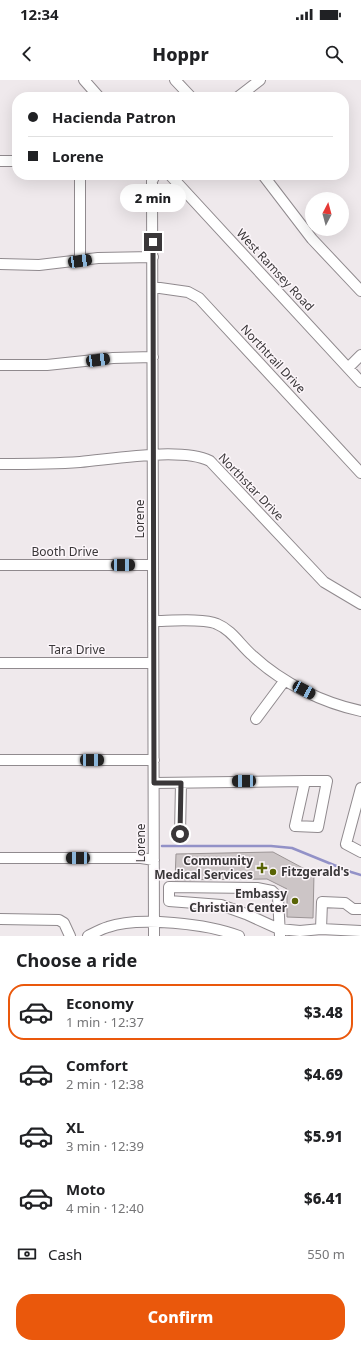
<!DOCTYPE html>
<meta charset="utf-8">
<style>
body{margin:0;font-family:"Noto Sans",sans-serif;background:#f6f6f6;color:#202124;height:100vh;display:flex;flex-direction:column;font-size:15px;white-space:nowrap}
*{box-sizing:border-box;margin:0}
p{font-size:13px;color:#757577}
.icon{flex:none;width:22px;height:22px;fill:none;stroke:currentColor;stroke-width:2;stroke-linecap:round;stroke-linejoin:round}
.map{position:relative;height:856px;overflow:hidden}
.sheet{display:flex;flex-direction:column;background:#fff;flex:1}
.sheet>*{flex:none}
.guide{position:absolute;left:12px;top:12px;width:337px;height:88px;border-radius:16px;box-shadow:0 4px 16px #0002;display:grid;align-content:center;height:88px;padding:0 16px;background:#fff}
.needle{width:26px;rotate:6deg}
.fabs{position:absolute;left:305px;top:112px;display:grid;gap:8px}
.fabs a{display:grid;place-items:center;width:44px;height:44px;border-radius:50%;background:#fff;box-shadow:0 4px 16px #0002;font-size:20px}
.end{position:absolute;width:18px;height:18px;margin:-9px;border:5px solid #3a3739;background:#fff;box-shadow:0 0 0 2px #fff}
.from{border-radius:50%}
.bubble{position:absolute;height:28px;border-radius:14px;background:#fff;box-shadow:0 4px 16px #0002;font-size:13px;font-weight:800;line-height:28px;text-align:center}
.car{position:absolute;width:12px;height:24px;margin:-12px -6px;border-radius:5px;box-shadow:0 0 3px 1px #0007;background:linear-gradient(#222 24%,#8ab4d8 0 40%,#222 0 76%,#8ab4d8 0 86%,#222 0)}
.guide b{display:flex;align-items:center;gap:14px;height:38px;font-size:15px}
.guide b+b{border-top:1px solid #e0e0e0}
.guide i{width:10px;height:10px;background:#202124}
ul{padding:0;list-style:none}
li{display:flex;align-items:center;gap:12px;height:56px;margin:0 8px 6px;padding:0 8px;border:2px solid transparent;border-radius:16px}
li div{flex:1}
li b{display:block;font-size:15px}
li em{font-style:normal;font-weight:800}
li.on{border-color:#ea580c}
li>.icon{width:36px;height:36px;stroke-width:1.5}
h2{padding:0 16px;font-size:18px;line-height:48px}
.pay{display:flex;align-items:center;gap:10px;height:44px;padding:0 16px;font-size:15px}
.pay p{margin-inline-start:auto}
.button{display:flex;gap:8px;margin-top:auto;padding:8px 16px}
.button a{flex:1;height:46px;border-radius:16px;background:#ea580c;color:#fff;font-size:16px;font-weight:800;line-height:46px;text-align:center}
.status{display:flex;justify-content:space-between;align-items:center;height:28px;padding:0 20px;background:#fff;direction:ltr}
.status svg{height:11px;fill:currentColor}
header{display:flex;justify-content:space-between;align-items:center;height:52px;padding:0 16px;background:#fff;font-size:18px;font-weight:800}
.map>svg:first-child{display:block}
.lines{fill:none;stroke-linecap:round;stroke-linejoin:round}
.stream{stroke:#9291c7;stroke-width:2.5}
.building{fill:#ccc5c6;stroke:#9b9495}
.minor-casing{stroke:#908a8e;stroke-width:12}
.minor{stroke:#fff;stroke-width:10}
.route{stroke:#3a3739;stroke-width:5}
.poi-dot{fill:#596405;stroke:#fcf6fa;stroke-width:1.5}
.labels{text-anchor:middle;stroke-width:3;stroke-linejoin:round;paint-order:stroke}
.street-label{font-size:12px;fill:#3a3739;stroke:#fcf6fa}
.poi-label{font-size:12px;font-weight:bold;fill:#3a3739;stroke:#fcf6fa;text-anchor:end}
</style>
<div class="status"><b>12:34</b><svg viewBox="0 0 49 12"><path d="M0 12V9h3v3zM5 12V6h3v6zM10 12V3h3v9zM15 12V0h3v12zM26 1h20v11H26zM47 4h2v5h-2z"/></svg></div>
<header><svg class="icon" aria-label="back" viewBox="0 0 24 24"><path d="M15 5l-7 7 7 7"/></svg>Hoppr<svg class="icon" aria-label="search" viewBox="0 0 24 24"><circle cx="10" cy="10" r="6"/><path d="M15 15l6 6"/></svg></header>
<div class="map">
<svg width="361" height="856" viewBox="0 0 361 856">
<rect width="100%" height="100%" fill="#efe9ec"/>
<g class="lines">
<!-- stream -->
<path class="stream" d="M162 766H271L292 768 351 792 361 795"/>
</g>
<!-- building -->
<path class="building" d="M273 772 314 794 313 838 287 837V809L267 799 175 800 176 774Z"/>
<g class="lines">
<!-- minor casing -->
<g class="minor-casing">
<path id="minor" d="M84 0 99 17
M175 0 191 17
M238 17 260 0
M0 81H17
M170 95 361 302
M263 95 312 159 361 211
M80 181V95
M0 184 39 185 98 178 153 177
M153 207 188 212 199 218 361 393
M0 285H47L113 278 153 277
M348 288 361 275
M0 384C27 384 53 384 80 382 114 379 181 367 210 381L324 502 361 524
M0 485H153
M153 541C169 541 204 538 217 544 232 550 241 566 253 576 282 603 323 623 361 631
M0 583H153
M256 639 285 600
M0 680H154
M154 703 305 701 295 746 318 747 327 701H305
M361 708 346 764 361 772
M180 754 181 703
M0 778H141L154 780
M0 839 59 840 64 843 70 856
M321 849 322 822 345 823 353 829H361
M88 856C94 853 101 849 108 847 138 836 209 844 239 856
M154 856 152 101 155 95
M280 856 278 817 272 811 257 808 169 807V821L221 825 246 834 279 849 300 851 321 849 361 851"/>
</g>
<!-- minor -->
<use href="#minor" class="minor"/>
</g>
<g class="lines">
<!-- route -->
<path class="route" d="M153 162 154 703H181L180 754"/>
</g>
<!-- markers -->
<g class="poi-dot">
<path d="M260 782h4v4h4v4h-4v4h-4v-4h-4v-4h4z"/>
<circle cx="273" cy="792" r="4"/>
<circle cx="295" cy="821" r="4"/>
</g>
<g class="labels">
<!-- street labels -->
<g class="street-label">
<text transform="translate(275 190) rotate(47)" y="4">West Ramsey Road</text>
<text transform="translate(273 279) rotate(47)" y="4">Northtrail Drive</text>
<text transform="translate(251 407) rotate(46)" y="4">Northstar Drive</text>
<text transform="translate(140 439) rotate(-90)" y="4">Lorene</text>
<text x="65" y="476">Booth Drive</text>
<text x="77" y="574">Tara Drive</text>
<text transform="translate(141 763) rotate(-90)" y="4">Lorene</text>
</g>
<!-- poi labels -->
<g class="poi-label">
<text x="253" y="785">Community<tspan x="253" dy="14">Medical Services</tspan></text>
<text x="281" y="796" text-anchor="start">Fitzgerald's</text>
<text x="287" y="818">Embassy<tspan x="287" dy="14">Christian Center</tspan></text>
</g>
</g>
</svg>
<div class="fabs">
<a><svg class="needle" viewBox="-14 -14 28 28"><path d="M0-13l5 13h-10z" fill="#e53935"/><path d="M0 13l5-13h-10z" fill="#757577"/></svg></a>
</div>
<i class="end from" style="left:180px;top:754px"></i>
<i class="end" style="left:153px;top:162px"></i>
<div class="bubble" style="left:120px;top:104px;width:66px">2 min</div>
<i class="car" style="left:80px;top:181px;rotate:82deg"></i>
<i class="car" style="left:98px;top:280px;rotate:82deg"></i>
<i class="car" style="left:123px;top:485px;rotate:90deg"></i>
<i class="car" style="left:304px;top:610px;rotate:118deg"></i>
<i class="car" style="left:92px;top:680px;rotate:90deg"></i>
<i class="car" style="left:244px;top:701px;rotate:269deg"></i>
<i class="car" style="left:78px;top:778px;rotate:270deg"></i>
<div class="guide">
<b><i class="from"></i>Hacienda Patron</b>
<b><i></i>Lorene</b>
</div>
</div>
<section class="sheet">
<h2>Choose a ride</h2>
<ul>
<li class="on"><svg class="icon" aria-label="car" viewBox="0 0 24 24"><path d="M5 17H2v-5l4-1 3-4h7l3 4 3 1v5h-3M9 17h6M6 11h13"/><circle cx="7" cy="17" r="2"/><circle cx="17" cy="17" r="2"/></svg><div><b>Economy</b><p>1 min · 12:37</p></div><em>$3.48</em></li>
<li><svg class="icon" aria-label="car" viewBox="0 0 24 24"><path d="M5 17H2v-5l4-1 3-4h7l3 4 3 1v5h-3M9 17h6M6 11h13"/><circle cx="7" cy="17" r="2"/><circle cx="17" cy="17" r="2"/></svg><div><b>Comfort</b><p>2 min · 12:38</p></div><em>$4.69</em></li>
<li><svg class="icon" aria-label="car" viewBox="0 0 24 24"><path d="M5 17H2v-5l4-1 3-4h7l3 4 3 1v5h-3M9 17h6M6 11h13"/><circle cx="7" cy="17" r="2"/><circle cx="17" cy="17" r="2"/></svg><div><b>XL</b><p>3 min · 12:39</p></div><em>$5.91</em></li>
<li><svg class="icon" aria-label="car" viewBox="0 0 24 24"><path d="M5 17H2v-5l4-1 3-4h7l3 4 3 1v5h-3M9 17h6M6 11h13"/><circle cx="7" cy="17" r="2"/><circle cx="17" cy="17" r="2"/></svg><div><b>Moto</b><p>4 min · 12:40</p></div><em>$6.41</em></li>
</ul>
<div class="pay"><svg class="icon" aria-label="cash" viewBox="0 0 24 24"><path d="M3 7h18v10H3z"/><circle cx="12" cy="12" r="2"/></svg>Cash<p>550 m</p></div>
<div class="button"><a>Confirm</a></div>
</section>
